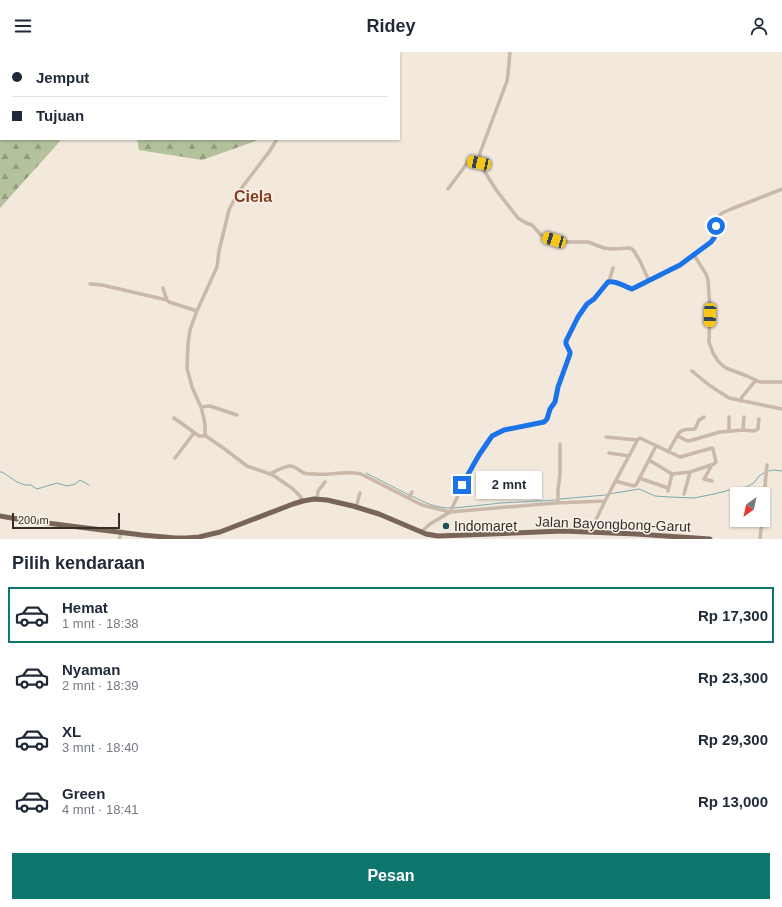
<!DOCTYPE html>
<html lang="id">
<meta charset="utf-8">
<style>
body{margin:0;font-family:Arial,sans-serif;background:#f6f6f7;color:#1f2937;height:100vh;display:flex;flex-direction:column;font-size:15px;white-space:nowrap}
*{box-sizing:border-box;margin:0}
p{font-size:13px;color:#747a83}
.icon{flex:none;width:22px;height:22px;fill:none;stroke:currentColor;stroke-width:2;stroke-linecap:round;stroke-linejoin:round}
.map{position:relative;height:487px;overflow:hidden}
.drawer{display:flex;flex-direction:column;background:#fff;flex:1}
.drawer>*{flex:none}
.guide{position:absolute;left:0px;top:0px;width:400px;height:88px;box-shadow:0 1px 3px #0004;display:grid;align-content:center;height:88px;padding:0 12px;background:#fff}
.needle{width:26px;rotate:213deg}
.tools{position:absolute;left:730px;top:435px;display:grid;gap:8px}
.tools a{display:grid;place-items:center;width:40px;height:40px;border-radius:0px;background:#fff;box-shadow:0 1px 3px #0004;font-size:20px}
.scale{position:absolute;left:12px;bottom:10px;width:108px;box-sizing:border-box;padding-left:4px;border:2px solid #362d28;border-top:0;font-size:11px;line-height:14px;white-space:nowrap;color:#362d28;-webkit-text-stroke:3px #f9f2e8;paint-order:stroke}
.end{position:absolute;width:18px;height:18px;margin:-9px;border:5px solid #1a73e8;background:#fff;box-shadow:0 0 0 2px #fff}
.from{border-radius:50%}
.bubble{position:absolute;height:28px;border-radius:0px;background:#fff;box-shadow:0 1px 3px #0004;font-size:13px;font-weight:700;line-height:28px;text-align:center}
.car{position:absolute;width:12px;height:24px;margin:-12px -6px;border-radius:5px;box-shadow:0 0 3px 1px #0007;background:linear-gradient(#f5c518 24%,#345 0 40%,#f5c518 0 76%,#345 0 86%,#f5c518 0)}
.guide b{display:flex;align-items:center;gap:14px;height:38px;font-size:15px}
.guide b+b{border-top:1px solid #e0e1e3}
.guide i{width:10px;height:10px;background:#1f2937}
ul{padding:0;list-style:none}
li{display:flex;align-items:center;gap:12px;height:56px;margin:0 8px 6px;padding:0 4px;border:2px solid transparent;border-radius:0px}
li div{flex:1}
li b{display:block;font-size:15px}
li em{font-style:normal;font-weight:700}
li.selected{border-color:#0f766e}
li>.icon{width:36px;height:36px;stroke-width:1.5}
h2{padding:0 12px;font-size:18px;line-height:48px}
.button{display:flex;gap:8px;margin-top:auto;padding:8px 12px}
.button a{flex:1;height:46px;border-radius:0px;background:#0f766e;color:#fff;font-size:16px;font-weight:700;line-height:46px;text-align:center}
header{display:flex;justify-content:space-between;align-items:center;height:52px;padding:0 12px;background:#fff;font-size:18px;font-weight:700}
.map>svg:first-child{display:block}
.forest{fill:url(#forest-firs)}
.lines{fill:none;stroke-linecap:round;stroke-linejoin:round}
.stream{stroke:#7babaf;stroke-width:1}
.street{stroke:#cab8a8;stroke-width:3.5}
.primary{stroke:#786459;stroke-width:5}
.route{stroke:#1a73e8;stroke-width:5}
.poi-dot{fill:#1e5258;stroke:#f9f2e8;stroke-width:1.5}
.labels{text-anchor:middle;stroke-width:3;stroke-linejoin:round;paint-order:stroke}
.street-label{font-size:14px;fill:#362d28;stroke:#f9f2e8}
.poi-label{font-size:14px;fill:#362d28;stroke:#f9f2e8;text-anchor:start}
.quarter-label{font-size:16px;font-weight:bold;fill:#853c22;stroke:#f9f2e8}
</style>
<header><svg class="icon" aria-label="menu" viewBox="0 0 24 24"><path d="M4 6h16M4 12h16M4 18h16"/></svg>Ridey<svg class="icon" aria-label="person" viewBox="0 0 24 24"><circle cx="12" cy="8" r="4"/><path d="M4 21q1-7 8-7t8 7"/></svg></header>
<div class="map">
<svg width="782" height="487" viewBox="0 0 782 487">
<defs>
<pattern id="forest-firs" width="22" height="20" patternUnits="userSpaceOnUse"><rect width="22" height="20" fill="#b3c19c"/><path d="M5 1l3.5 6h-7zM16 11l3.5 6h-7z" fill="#929d7f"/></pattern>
</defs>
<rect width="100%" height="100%" fill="#f2e8dc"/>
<!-- forest -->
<path class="forest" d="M114 0H293V1H115Z
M1 78V87H62L0 156V79Z
M137 87H257L256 89 202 108 139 98Z"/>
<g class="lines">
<!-- stream -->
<path class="stream" d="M769 419 774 418 782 419
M0 420H2L17 430 25 433H31L37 437 57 431 67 434 75 432 80 428 89 433
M366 421 409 443
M609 442 639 437 655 444 670 445 694 446 714 442 737 436 746 435 754 431 759 424 766 420
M412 444C425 451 436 456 451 456
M560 447 606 443
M454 456 464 455 501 451 556 448"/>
<!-- street -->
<path class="street" d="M510 0 508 22 507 29 480 101 479 111 497 139 514 161 518 166 526 171 532 173 541 183 554 188 569 190H588L604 196 612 197 629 196 632 197 634 199 640 209 649 229
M21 1 22 0
M298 1 299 0
M0 22 1 21
M277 87 269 100 240 138 232 152 229 158 219 199 217 215 196 261 190 278 188 291 187 316 192 335 201 355 204 367 205 373V381L206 384 226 398 247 414 273 423 293 437 299 443 303 449
M448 137 468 110 470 109 479 111
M694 203 706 222 708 228 710 257 709 290 713 301 718 309 721 312 726 316 747 324 760 330H782
M609 229 613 216
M90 232 102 233 167 248
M163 236 167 248 169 250 197 259
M692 319 709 333 729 346 782 357
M741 349 742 345 756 328
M201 355 210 354 237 363
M729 365V379
M174 366 199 384H206
M743 378 744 365
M677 384C681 376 688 378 695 377L699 368 704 365
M606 385 637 388
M668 400 677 384C682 385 685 389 689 389L720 380 743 378 754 379 758 377 759 367
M609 401 629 404
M175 406 194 381
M712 413 704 427 712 429
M269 422C275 420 284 414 290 414 295 414 300 419 304 421 307 422 310 422 314 422 330 424 345 418 361 422L422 453 450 460 555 451 605 449
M639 426 668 436
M615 429 634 434 636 433 656 394
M668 439 672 422
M684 442 690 420
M409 446 412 440
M317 447 318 439 325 430
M558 451V438L560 422V392
M733 453H737
M763 454 767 413
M356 455 360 441
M422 479 430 472 450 460 468 423 479 403 492 384 504 378 544 370 547 367 550 357 555 350 558 335 570 302V300L566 292V289L578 265 587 252 594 247 608 230C617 228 624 235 632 237L680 213 711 190 715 183 717 169 719 164 722 161 731 157 752 149 782 137
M590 480 606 447 638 387 640 386 680 405 712 396 713 397 716 410 714 412 690 420 672 422 649 408
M119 487 122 479
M760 487 762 468"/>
<!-- primary -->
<path class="primary" d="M0 464 23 468 142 483 175 486H187L199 485 220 480 293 452 303 449 314 447 327 448 353 454 379 462 426 482 438 484 466 483 563 479 636 482 710 487"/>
</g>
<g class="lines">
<!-- route -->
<path class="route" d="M462 433 479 403 492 384 504 378 544 370 547 367 550 357 555 350 558 335 570 302V300L566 292V289L578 265 587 252 594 247 608 230C617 228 624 235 632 237L680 213 711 190 714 186 716 174"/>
</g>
<!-- markers -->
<circle class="poi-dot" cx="446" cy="474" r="4"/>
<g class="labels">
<!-- street labels -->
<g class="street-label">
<text transform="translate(613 472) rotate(2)" y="5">Jalan Bayongbong-Garut</text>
</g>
<!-- poi labels -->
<g class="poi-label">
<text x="454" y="479">Indomaret</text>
</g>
<!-- quarter labels -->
<g class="quarter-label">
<text x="253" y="150">Ciela</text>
</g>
</g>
</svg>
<div class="tools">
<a><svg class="needle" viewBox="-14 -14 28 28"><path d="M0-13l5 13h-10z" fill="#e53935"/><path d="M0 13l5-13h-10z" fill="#747a83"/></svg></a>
</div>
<div class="scale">200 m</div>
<i class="end from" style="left:716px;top:174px"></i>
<i class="end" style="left:462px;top:433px"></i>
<div class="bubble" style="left:476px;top:419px;width:66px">2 mnt</div>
<i class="car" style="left:479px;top:111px;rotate:282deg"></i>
<i class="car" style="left:554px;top:188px;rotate:286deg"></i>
<i class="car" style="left:710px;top:263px;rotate:182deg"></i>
<div class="guide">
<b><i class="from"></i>Jemput</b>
<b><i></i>Tujuan</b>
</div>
</div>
<section class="drawer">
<h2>Pilih kendaraan</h2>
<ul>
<li class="selected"><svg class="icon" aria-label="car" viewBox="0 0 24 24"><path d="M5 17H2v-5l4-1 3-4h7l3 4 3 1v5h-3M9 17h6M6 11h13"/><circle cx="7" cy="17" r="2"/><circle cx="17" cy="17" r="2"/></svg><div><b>Hemat</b><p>1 mnt · 18:38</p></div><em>Rp 17,300</em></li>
<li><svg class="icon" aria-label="car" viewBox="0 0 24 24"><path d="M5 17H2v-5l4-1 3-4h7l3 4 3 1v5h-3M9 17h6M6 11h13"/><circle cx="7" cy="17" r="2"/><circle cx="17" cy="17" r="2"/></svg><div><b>Nyaman</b><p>2 mnt · 18:39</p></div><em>Rp 23,300</em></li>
<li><svg class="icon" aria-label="car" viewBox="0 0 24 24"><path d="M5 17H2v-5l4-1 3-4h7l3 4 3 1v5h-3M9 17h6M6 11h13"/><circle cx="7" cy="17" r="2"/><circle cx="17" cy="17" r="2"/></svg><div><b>XL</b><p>3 mnt · 18:40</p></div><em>Rp 29,300</em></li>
<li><svg class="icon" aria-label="car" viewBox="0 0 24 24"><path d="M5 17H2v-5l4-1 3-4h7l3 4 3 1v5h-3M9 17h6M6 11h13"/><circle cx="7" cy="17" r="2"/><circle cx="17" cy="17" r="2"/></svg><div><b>Green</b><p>4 mnt · 18:41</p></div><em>Rp 13,000</em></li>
</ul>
<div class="button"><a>Pesan</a></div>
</section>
